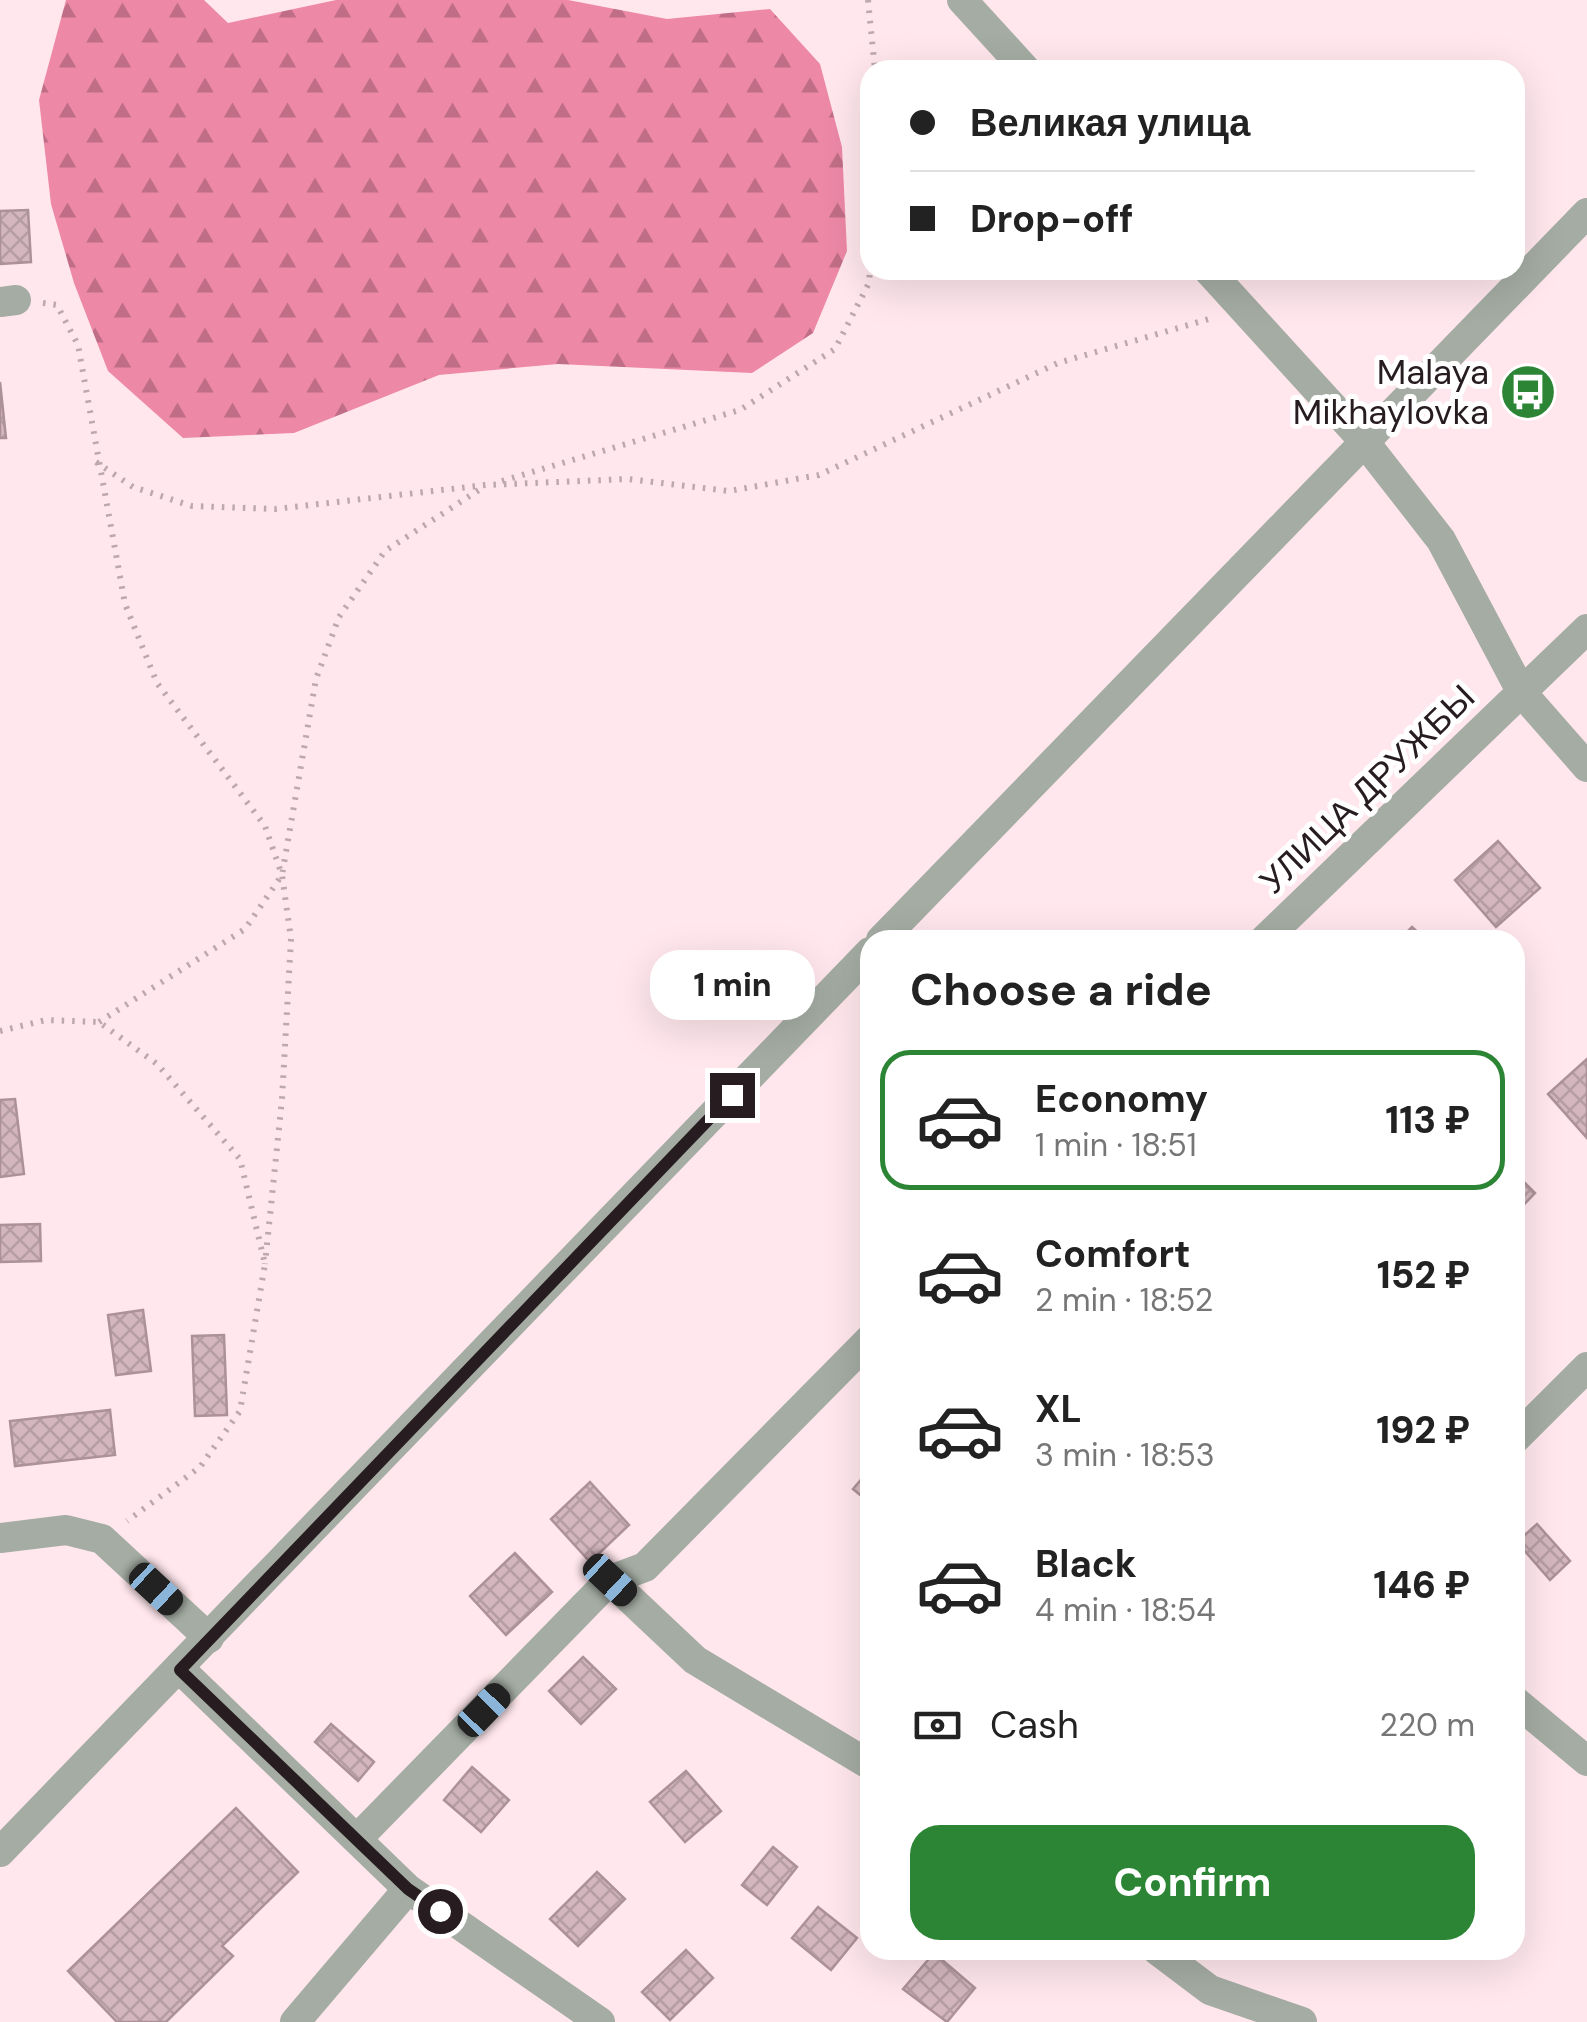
<!DOCTYPE html>
<meta charset="utf-8">
<style>
body{margin:0;font-family:"DM Sans",sans-serif;background:#f6f6f6;color:#222;height:100vh;display:flex;flex-direction:column;font-size:38px;white-space:nowrap}
*{box-sizing:border-box;margin:0}
p{font-size:32px;color:#767676}
.icon{flex:none;width:55px;height:55px;fill:none;stroke:currentColor;stroke-width:2;stroke-linecap:round;stroke-linejoin:round}
.map{position:relative;flex:1;overflow:hidden}
.drawer{position:absolute;left:860px;top:930px;width:665px;height:1030px;display:flex;flex-direction:column;background:#fff;border-radius:30px;box-shadow:0 10px 40px #0002}
.drawer>*{flex:none}
.hud{position:absolute;left:860px;top:60px;width:665px;height:220px;border-radius:30px;box-shadow:0 10px 40px #0002;display:grid;align-content:center;height:220px;padding:0 50px;background:#fff}
.end{position:absolute;width:45px;height:45px;margin:-22px;border:12px solid #271c1f;background:#fff;box-shadow:0 0 0 5px #fff}
.from{border-radius:50%}
.bubble{position:absolute;height:70px;border-radius:30px;background:#fff;box-shadow:0 10px 40px #0002;font-size:32px;font-weight:800;line-height:70px;text-align:center}
.car{position:absolute;width:30px;height:60px;margin:-30px -15px;border-radius:12px;box-shadow:0 0 8px 2px #0007;background:linear-gradient(#222 24%,#8ab4d8 0 40%,#222 0 76%,#8ab4d8 0 86%,#222 0)}
.hud b{display:flex;align-items:center;gap:35px;height:95px;font-size:38px}
.hud b+b{border-top:2px solid #e0e0e0}
.hud i{width:25px;height:25px;background:#222}
ul{padding:0;list-style:none}
li{display:flex;align-items:center;gap:30px;height:140px;margin:0 20px 15px;padding:0 30px;border:5px solid transparent;border-radius:30px}
li div{flex:1}
li b{display:block;font-size:38px}
li em{font-style:normal;font-weight:800}
li.active{border-color:#2c8535}
li>.icon{width:90px;height:90px;stroke-width:1.5}
h2{padding:0 50px;font-size:45px;line-height:120px}
.pay{display:flex;align-items:center;gap:25px;height:110px;padding:0 50px;font-size:38px}
.pay p{margin-inline-start:auto}
.primary-button{display:flex;gap:20px;margin-top:auto;padding:20px 50px}
.primary-button a{flex:1;height:115px;border-radius:30px;background:#2c8535;color:#fff;font-size:40px;font-weight:800;line-height:115px;text-align:center}
.map>svg:first-child{display:block}
.forest{fill:url(#forest-firs)}
.building{fill:url(#building-cross-hatch);stroke:#ad9198;stroke-width:2.5}
.lines{fill:none;stroke-linecap:round;stroke-linejoin:round}
.path{stroke:#bca8ad;stroke-width:6;stroke-dasharray:2.5 8;stroke-linecap:butt}
.minor{stroke:#a4aca3;stroke-width:30}
.tertiary{stroke:#a4aca3;stroke-width:30}
.route{stroke:#271c1f;stroke-width:12}
.labels{text-anchor:middle;stroke-width:10;stroke-linejoin:round;paint-order:stroke}
.poi-label{font-size:35px;fill:#271c1f;stroke:#fff;text-anchor:end}
.street-label{font-size:35px;fill:#271c1f;stroke:#fff}
</style>
<div class="map">
<svg width="1587" height="2022" viewBox="0 0 1587 2022">
<defs>
<pattern id="forest-firs" width="22" height="20" patternUnits="userSpaceOnUse" patternTransform="scale(2.5)"><rect width="22" height="20" fill="#ed88a7"/><path d="M5 1l3.5 6h-7zM16 11l3.5 6h-7z" fill="#c06e87"/></pattern>
<pattern id="building-cross-hatch" width="8" height="8" patternUnits="userSpaceOnUse" patternTransform="scale(2.5)"><rect width="8" height="8" fill="#d4b7be"/><path d="M0 0l8 8M0 8l8-8" fill="none" stroke="#b69da3"/></pattern>
</defs>
<rect width="100%" height="100%" fill="#ffe7ed"/>
<!-- forest -->
<path class="forest" d="M66 0H204L228 23 336 0H568L667 19 770 9 820 64 842 147 847 251 813 333 752 373 558 364 439 375 294 433 183 438 108 371 74 283 51 204 39 100Z"/>
<!-- building -->
<path class="building" d="M28 210 31 262 0 264V211Z
M0 382 6 438H0Z
M1498 841 1540 888 1496 927 1455 880Z
M1412 927 1426 940H1399Z
M1587 1059V1138L1548 1094Z
M15 1099 24 1174 0 1177V1100Z
M1515 1173 1535 1193 1515 1214Z
M40 1224 41 1261 0 1262V1225Z
M143 1310 151 1371 116 1375 108 1315Z
M224 1335 227 1415 195 1416 192 1336Z
M110 1410 115 1455 15 1466 10 1421Z
M870 1469V1503L853 1489Z
M590 1482 629 1525 590 1562 551 1519Z
M1537 1524 1570 1561 1550 1580 1517 1542Z
M515 1553 552 1592 506 1635 470 1596Z
M583 1657 616 1689 581 1724 549 1691Z
M331 1724 374 1762 358 1781 315 1742Z
M472 1767 509 1800 481 1832 444 1800Z
M686 1771 721 1811 685 1842 650 1802Z
M236 1808 298 1872 222 1946 233 1956 166 2022H117L68 1971Z
M773 1847 797 1867 767 1905 742 1885Z
M597 1872 625 1899 578 1946 550 1919Z
M818 1907 857 1938 831 1970 792 1938Z
M686 1950 713 1978 670 2020 642 1992Z
M934 1953 975 1988 947 2022 903 1989Z"/>
<g class="lines">
<!-- path -->
<path class="path" d="M868 0 875 70
M43 303 57 305 78 345 125 604 157 683 265 826 282 875 291 939 282 1099 265 1264
M96 462 133 487 192 506 275 509 486 485 628 479 729 491 819 475 1058 363 1209 319
M502 481 740 410 835 349 869 283 870 270
M99 1022 245 929 282 875 316 679 339 617 385 551 485 486
M0 1031 46 1020 99 1022 157 1064 240 1159 265 1264 240 1411 200 1467 127 1521"/>
<!-- minor -->
<path class="minor" d="M962 0 1026 70
M1208 270 1363 440 1441 540 1522 693 1587 767
M0 302 16 300
M1264 940 1587 629
M1515 1439 1587 1367
M0 1538 66 1530 102 1539 209 1638
M610 1580 695 1660 870 1765
M181 1670 408 1889 600 2022
M1515 1701 1587 1761
M357 1839 610 1580 645 1567 870 1339
M1157 1950 1210 1990 1302 2022
M295 2022 408 1889"/>
<!-- tertiary -->
<path class="tertiary" d="M881 940 1587 213
M0 1852 870 952"/>
</g>
<g class="lines">
<!-- route -->
<path class="route" d="M440 1911 408 1889 180 1670 732 1095"/>
</g>
<!-- icons -->
<defs>
<g id="bus-disc" transform="scale(2.875)"><circle r="9.5" fill="#2c8535" stroke="#fff"/><path d="M-5-6H5V4H4V6H2V4H-2V6H-4V4H-5ZM-3.5-4V0h7V-4ZM-3.5 1.2v1.5H-2V1.2ZM2 1.2v1.5H3.5V1.2Z" fill="#fff"/></g>
</defs>
<g fill-rule="evenodd">
<use href="#bus-disc" x="1528" y="392"/>
</g>
<g class="labels">
<!-- poi labels -->
<g class="poi-label">
<text x="1489" y="384">Malaya<tspan x="1489" dy="40">Mikhaylovka</tspan></text>
</g>
<!-- street labels -->
<g class="street-label">
<text transform="translate(1367 789) rotate(-44)" y="12">УЛИЦА ДРУЖБЫ</text>
</g>
</g>
</svg>
<i class="end from" style="left:440px;top:1911px"></i>
<i class="end" style="left:732px;top:1095px"></i>
<div class="bubble" style="left:650px;top:950px;width:165px">1 min</div>
<i class="car" style="left:610px;top:1580px;rotate:133deg"></i>
<i class="car" style="left:156px;top:1589px;rotate:133deg"></i>
<i class="car" style="left:484px;top:1710px;rotate:44deg"></i>
<div class="hud">
<b><i class="from"></i>Великая улица</b>
<b><i></i>Drop-off</b>
</div>
<section class="drawer">
<h2>Choose a ride</h2>
<ul>
<li class="active"><svg class="icon" aria-label="car" viewBox="0 0 24 24"><path d="M5 17H2v-5l4-1 3-4h7l3 4 3 1v5h-3M9 17h6M6 11h13"/><circle cx="7" cy="17" r="2"/><circle cx="17" cy="17" r="2"/></svg><div><b>Economy</b><p>1 min · 18:51</p></div><em>113 ₽</em></li>
<li><svg class="icon" aria-label="car" viewBox="0 0 24 24"><path d="M5 17H2v-5l4-1 3-4h7l3 4 3 1v5h-3M9 17h6M6 11h13"/><circle cx="7" cy="17" r="2"/><circle cx="17" cy="17" r="2"/></svg><div><b>Comfort</b><p>2 min · 18:52</p></div><em>152 ₽</em></li>
<li><svg class="icon" aria-label="car" viewBox="0 0 24 24"><path d="M5 17H2v-5l4-1 3-4h7l3 4 3 1v5h-3M9 17h6M6 11h13"/><circle cx="7" cy="17" r="2"/><circle cx="17" cy="17" r="2"/></svg><div><b>XL</b><p>3 min · 18:53</p></div><em>192 ₽</em></li>
<li><svg class="icon" aria-label="car" viewBox="0 0 24 24"><path d="M5 17H2v-5l4-1 3-4h7l3 4 3 1v5h-3M9 17h6M6 11h13"/><circle cx="7" cy="17" r="2"/><circle cx="17" cy="17" r="2"/></svg><div><b>Black</b><p>4 min · 18:54</p></div><em>146 ₽</em></li>
</ul>
<div class="pay"><svg class="icon" aria-label="cash" viewBox="0 0 24 24"><path d="M3 7h18v10H3z"/><circle cx="12" cy="12" r="2"/></svg>Cash<p>220 m</p></div>
<div class="primary-button"><a>Confirm</a></div>
</section>
</div>
